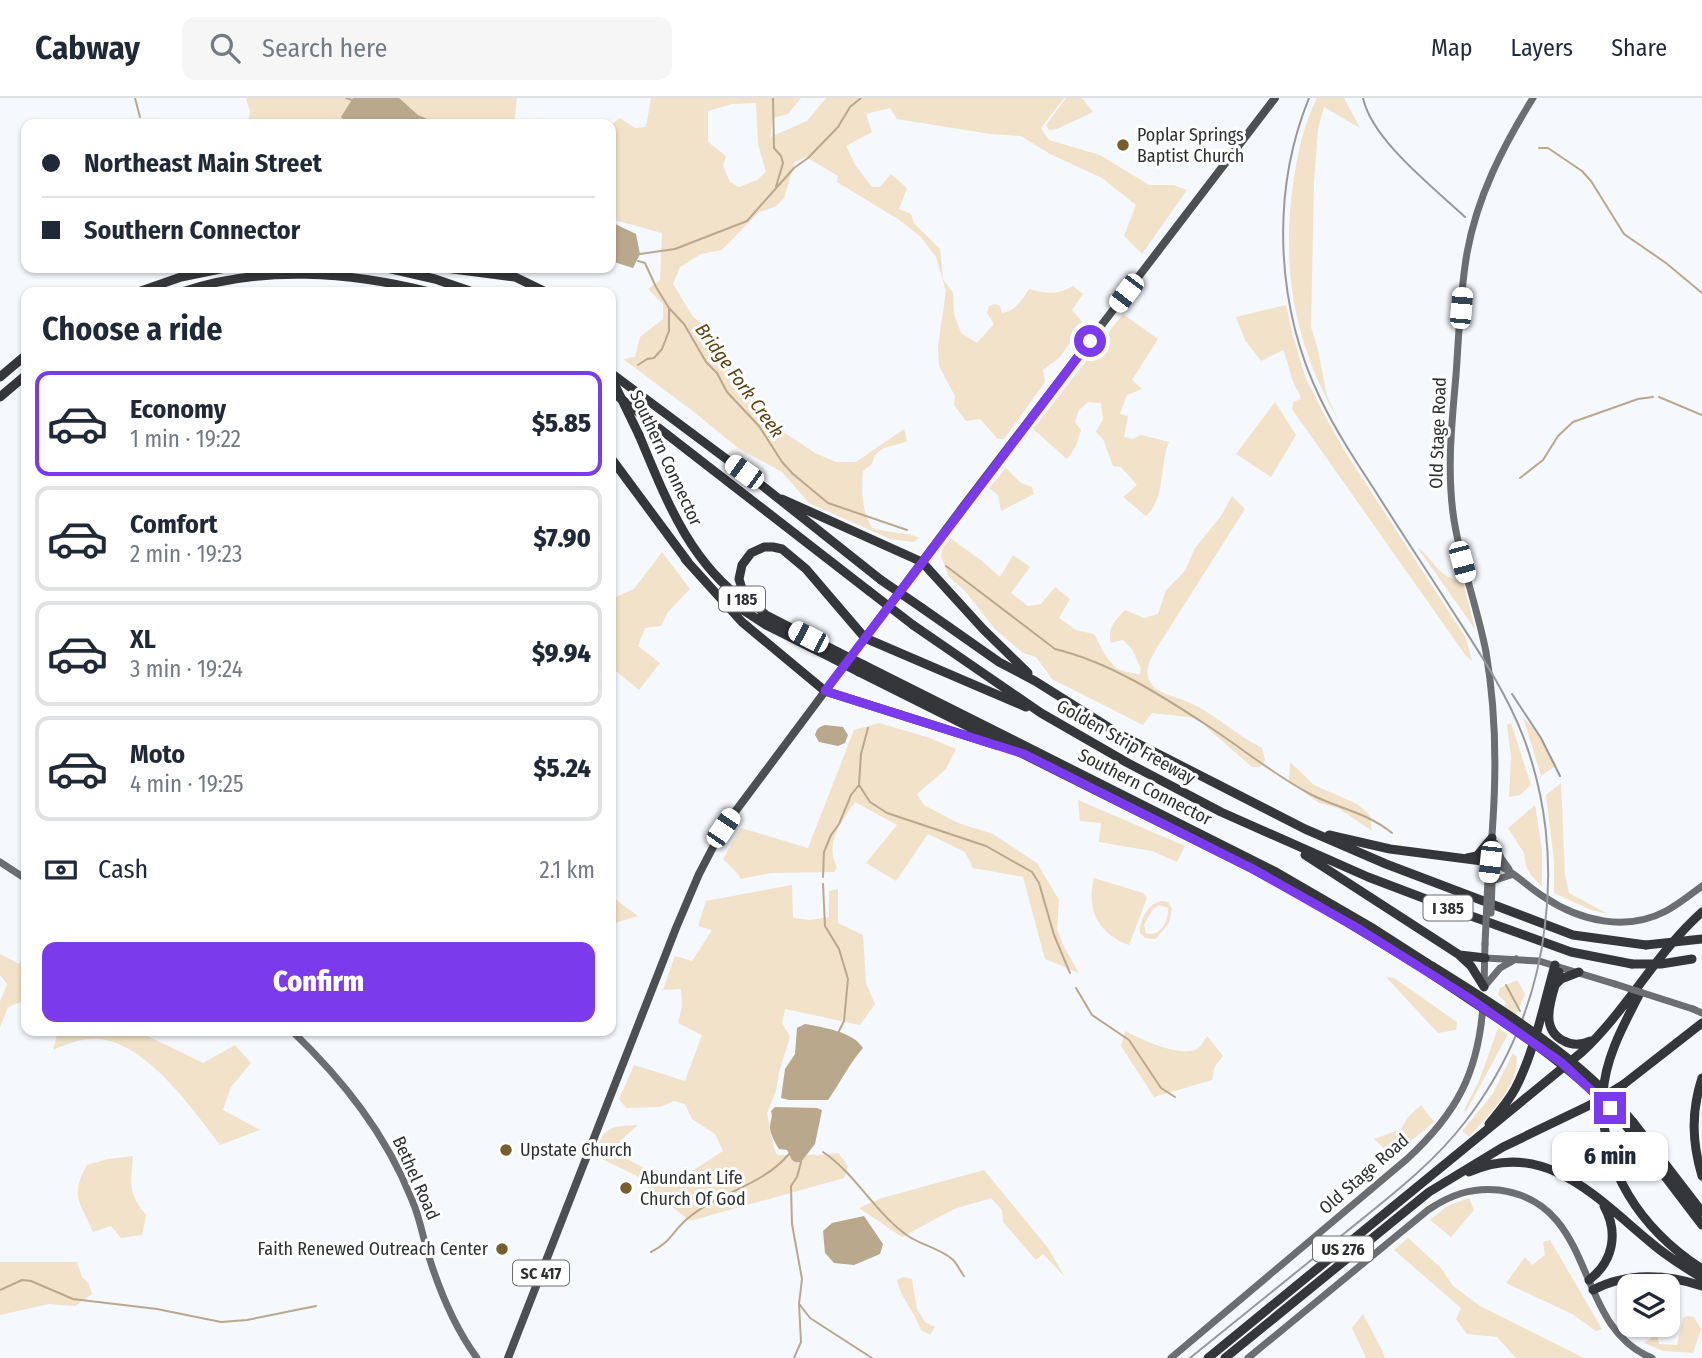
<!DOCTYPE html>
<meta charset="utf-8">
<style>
body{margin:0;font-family:"Fira Sans Condensed",sans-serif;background:#f6f6f7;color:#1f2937;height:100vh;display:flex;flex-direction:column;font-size:26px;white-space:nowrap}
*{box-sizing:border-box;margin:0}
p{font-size:23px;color:#747a83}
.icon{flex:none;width:38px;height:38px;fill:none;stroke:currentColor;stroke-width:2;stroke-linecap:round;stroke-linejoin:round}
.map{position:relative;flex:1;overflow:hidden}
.sheet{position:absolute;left:21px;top:189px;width:595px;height:749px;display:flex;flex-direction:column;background:#fff;border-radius:14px;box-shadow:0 2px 5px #0004}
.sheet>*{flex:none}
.hud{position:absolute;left:21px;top:21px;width:595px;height:154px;border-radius:14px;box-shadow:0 2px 5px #0004;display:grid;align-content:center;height:154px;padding:0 21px;background:#fff}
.fabs{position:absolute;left:1617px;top:1176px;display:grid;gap:14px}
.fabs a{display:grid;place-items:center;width:63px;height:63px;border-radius:14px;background:#fff;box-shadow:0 2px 5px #0004;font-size:35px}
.end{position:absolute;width:32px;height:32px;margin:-16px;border:9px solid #7c3aed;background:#fff;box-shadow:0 0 0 4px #fff}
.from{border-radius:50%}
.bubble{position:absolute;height:49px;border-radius:14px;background:#fff;box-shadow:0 2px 5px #0004;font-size:23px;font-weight:800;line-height:49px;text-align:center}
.car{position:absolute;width:21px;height:42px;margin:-21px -10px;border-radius:9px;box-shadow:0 0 5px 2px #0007;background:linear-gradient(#fff 24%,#345 0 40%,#fff 0 76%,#345 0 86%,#fff 0)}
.hud b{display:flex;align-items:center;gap:24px;height:66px;font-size:26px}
.hud b+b{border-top:2px solid #e0e1e3}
.hud i{width:18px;height:18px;background:#1f2937}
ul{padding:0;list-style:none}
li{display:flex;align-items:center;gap:21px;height:105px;margin:0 14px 10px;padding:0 7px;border:4px solid #e0e1e3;border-radius:14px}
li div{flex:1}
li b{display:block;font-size:26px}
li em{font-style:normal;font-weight:800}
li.on{border-color:#7c3aed}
li>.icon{width:63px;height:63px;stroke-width:1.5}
h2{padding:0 21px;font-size:32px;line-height:84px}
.pay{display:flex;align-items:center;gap:18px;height:77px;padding:0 21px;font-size:26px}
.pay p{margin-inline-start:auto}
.primary-button{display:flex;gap:14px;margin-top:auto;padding:14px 21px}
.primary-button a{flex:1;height:80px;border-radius:14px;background:#7c3aed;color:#fff;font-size:28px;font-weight:800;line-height:80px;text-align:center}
header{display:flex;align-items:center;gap:42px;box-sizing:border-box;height:98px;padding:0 35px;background:#fff;border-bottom:2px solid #e0e1e3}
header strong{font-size:33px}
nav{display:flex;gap:38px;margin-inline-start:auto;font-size:24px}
.search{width:490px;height:63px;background:#f6f6f7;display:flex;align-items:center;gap:18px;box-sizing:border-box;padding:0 24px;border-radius:14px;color:#747a83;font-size:26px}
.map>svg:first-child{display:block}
.green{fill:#f1e2c9;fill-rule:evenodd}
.water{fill:#b9a88c}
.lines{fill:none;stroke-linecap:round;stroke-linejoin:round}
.stream{stroke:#b9a88c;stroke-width:2}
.secondary{stroke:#6c6e71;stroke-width:7}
.primary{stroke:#4d5053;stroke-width:8}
.highway{stroke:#34363a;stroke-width:9}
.rail{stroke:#97999c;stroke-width:2}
.secondary-bridge{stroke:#6c6e71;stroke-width:7}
.highway-bridge{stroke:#34363a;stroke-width:9}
.route{stroke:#7c3aed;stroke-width:9}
.poi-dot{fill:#785e2f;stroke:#fff;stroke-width:2.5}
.labels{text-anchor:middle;stroke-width:6;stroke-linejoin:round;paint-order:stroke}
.shield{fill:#fff;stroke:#6c6d6e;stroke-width:2}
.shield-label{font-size:16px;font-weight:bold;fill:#2d2f30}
.poi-label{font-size:18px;fill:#2d2f30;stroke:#fff;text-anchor:start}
.street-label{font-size:18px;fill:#2d2f30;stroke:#fff}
.water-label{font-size:19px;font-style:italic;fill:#5c4210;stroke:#fff}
</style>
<header>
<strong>Cabway</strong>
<div class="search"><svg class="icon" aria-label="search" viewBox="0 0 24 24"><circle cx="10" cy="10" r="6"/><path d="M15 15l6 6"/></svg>Search here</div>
<nav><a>Map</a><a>Layers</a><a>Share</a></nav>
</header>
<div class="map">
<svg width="1702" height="1260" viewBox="0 0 1702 1260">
<rect width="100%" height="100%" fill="#f5f8fd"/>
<!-- green -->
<path class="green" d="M246 0H517L514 26H248L250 14Z
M651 0H801L788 16 773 20 770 39 807 23 826 0H1064L1041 30 1049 42 1100 57 1149 87H1174L1187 92 1142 156 1124 138 1136 107 1102 80 1050 56 1021 38 990 36 897 21 890 10 866 16 872 34 846 48 856 68 872 89H880L891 76 907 90 899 111 911 116 914 125 940 151 943 181 953 195 954 216 961 235 977 245 994 226 987 215 989 208 995 206 1000 208 1002 215C1016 213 1022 202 1029 191 1046 196 1058 197 1073 188L1083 196 1072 212 1084 226 1059 260 1043 272 1045 284 1004 341H998L980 321 966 323 954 307 955 298 939 268 938 248 946 193 936 159 921 139 898 121 837 84 838 78 806 59 795 64 784 100 776 108 758 115 722 152 701 156 680 169 673 186 693 219 705 228 744 295 782 333 815 355 836 364H856L904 331 907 343C893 350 876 346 872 366L863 373C861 393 862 413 872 430 887 435 907 434 920 440L913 444 890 441 809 405 782 374 738 350 694 314 623 261 635 259 640 239 663 221V206L648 191 660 182 662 135 611 121V27L620 20 635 30 646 29ZM756 5 758 46 766 74 757 82 739 89 730 84 723 68 726 58 708 44V13L732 6Z
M1066 0H1082L1093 14 1057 31 1049 32 1046 27Z
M1317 0H1344L1360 30 1324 9 1318 31 1314 84 1311 229 1318 252 1327 298 1339 323C1295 248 1281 173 1293 87 1297 57 1303 28 1317 0Z
M1286 207 1293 238 1305 278 1323 314 1344 352 1466 540 1472 563 1466 558 1292 311 1293 304 1301 301C1300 294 1296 292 1294 286 1290 275 1288 264 1283 252L1261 263 1245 242 1236 219Z
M1123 216 1158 241 1132 282 1142 291 1127 297 1120 316 1128 318 1124 339 1133 341 1141 337 1169 344C1159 367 1166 400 1146 418L1123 399 1137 387 1121 369 1113 368 1103 341 1096 334 1103 321 1101 305 1088 304 1079 312 1075 324 1081 332 1076 348 1067 361 1033 331Z
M1275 304 1296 337 1271 379 1236 356Z
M1006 370 1021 385 1032 389 1034 396 1001 413 998 397 989 390Z
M1232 398 1245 411 1158 548C1151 560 1141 575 1153 588 1161 597 1178 599 1188 604 1214 615 1236 637 1262 650L1265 662 1260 669H1252L1196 620 1152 615 1143 627 1052 581 1036 559 1023 555 995 531 964 492 949 479 941 458 943 449 950 440 982 463 1000 479 1013 457 1030 469 1011 495 1028 508 1041 506 1055 489 1070 501 1059 520 1076 532 1094 536C1101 548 1108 568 1123 573 1129 575 1133 574 1139 577L1141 571 1132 551 1123 542 1111 545C1107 530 1115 523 1125 512L1144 520 1158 516 1166 492 1185 473 1195 450 1221 418Z
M1417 449C1436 462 1436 480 1463 483L1475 531Z
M662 454 690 491 668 514 661 528 645 530 638 548 660 565 639 592 611 569V501L634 491Z
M1523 619 1534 631 1557 667 1541 678Z
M879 625 930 640 956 651 946 671 917 696 924 707 958 725 993 736 1037 765 1059 802 1057 831 1063 847 1079 875 1045 861 1023 779 973 770 965 754 928 736 896 783 866 765 897 727 855 704C841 724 824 746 837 769L834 774 771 775 740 781 739 777 723 761 741 730 808 750 854 632Z
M1511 625 1531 687 1520 697 1509 699 1511 659 1507 627Z
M1290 664 1314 687 1357 706 1370 717 1372 733 1338 710 1319 705 1289 683Z
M1561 685 1565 777 1569 795 1608 816 1591 812 1554 795V763L1546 697Z
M1078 702 1185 748 1177 764 1152 753 1099 744 1101 725 1080 723Z
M1535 707 1542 752V789L1531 777 1526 768 1524 755 1508 730Z
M1094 780 1143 795 1147 800 1129 847C1098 835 1086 812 1094 780Z
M792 787 793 820 810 822 829 819V793L838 791V825L863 837 866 885 875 906 860 927 785 911 782 925 790 939 779 974 776 993 767 1015 774 1050 777 1057H821L838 1055 848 1068 844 1080 690 1123 645 1087 643 1081 594 1057C604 1029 608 1028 638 1027L620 1043 617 1055 672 1086 723 1053 715 1036 692 1021 685 1006 674 1003 660 1009 626 1010 619 1001 634 967 685 983 702 937 678 925 682 908 681 891 663 892 675 858 692 863 712 832 698 828 706 803Z
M611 798 638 818 611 826Z
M1163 803 1168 804 1172 811 1169 825 1156 841 1145 840 1140 835C1139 822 1149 804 1163 803ZM1159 807 1168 810C1169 823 1160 840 1146 835L1144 827 1153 811Z
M26 854V902L8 909 0 929V904L7 886 0 877V856L19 866Z
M1386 879 1394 880 1457 924 1456 932 1438 935Z
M1517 882 1525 896 1516 918 1504 910 1506 904 1498 897 1500 890Z
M1498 930 1508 936 1466 1014 1464 1012 1479 983Z
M58 933H137L203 965 235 947 251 965 231 989 223 1012 260 1032 220 1047C193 1011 151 952 106 942 88 938 69 945 53 952Z
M1125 933C1141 941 1180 960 1197 951 1201 949 1204 943 1207 938L1223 958 1215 968 1212 982 1154 999 1121 948Z
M1513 955 1517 959C1518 990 1488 1017 1469 1039L1462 1033 1492 997Z
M1421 1007 1434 1024 1407 1046 1389 1055 1374 1041 1401 1031 1408 1019Z
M133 1058C131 1086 127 1094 146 1117L142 1137 121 1140 111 1128 93 1134C81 1106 69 1097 87 1067L108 1061Z
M984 1072 1048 1150 1065 1179 1043 1156 1036 1162 1003 1124 1002 1112 991 1100 954 1111 902 1139 859 1110 882 1100Z
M1469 1100 1474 1112 1451 1139 1430 1122 1447 1108Z
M1408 1140 1441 1170 1453 1188 1480 1208 1584 1260H1516L1497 1239 1467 1236 1456 1221 1461 1210 1394 1152Z
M1550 1142 1602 1231 1596 1233 1572 1216 1506 1185 1525 1159 1532 1167 1545 1157 1543 1144Z
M0 1164H77L82 1179 89 1186 92 1196 75 1208 49 1206 0 1217Z
M903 1179 912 1181 917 1211 925 1224 935 1229 930 1237 921 1232C915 1214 901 1201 897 1182Z
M1363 1216 1383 1254 1385 1260H1366L1352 1230Z
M1687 1218 1694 1219 1701 1231 1693 1255 1663 1253 1644 1245 1657 1236 1659 1246 1677 1247 1683 1220Z"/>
<!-- water -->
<path class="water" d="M353 0H399L418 17 439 26H348L341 19Z
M611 124 636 136 640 156 633 170 611 163Z
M825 627 843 629 848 637 845 645 838 648 819 644 815 637C817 630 819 629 825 627Z
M805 926C822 929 854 934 863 950 849 966 840 985 828 1002H789L781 1000 785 971 795 956 797 930Z
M775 1009 817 1010 822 1012 815 1046 801 1064C790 1065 792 1060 787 1052L779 1051C775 1045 771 1037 770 1030 770 1023 773 1019 771 1013Z
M864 1118 883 1146 880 1156 854 1167 834 1165 825 1155 823 1133 832 1125Z"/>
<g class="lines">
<!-- stream -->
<path class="stream" d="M135 0 140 19
M346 0 352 2
M773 0 774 50 781 58 783 65 776 89
M1539 50H1548L1582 73 1591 83 1624 136 1666 165 1702 195
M640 156 675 151 747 123 794 70 808 60 838 29 850 9 861 0
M638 163 645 165 656 189 669 210 684 226 706 264 717 275 727 294 759 328 782 364 793 376 828 405 907 432
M638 267 647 261 654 260 662 251 669 233V211
M1659 299 1702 317
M1520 380 1543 362 1558 338 1573 324 1638 301 1653 299
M946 468 1055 551C1109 564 1161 597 1208 628 1242 650 1274 677 1310 696 1339 711 1366 714 1392 735
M859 687 870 704 887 715 986 748 1032 774 1039 785 1054 837 1070 875
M823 779 824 754 831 737 839 726 851 697 859 687 861 656 868 630
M823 786 825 828 839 851 848 881 844 923 838 935
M1506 887 1520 913
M1076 890 1092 917 1129 942 1161 990 1175 999
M823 1054C856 1076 875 1115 908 1138 921 1147 939 1150 952 1161 957 1165 960 1173 964 1178
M651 1154C671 1144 672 1134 687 1121 720 1093 761 1089 789 1056
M0 1192 22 1182 31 1183 73 1201 157 1211 221 1224 247 1222 316 1208
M800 1207 810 1220 872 1260
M794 1260 801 1244 799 1206 802 1181 792 1126 791 1088 797 1079 801 1064"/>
<!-- secondary -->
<path class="secondary" d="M1495 745 1501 760 1509 771
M0 764 26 781
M1490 764C1512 771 1525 787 1544 799 1580 823 1626 834 1666 813 1679 806 1690 797 1702 788
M1488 781C1496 705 1499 630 1486 554 1477 507 1459 462 1453 415 1447 369 1452 323 1456 277 1459 237 1460 195 1467 155 1477 99 1503 48 1533 0
M1492 783 1511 777
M1485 860 1539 863 1615 886
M1484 889 1485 846
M1484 889 1500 870 1516 861
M1693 911 1702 915
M292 933C343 982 386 1036 412 1102 420 1120 423 1140 429 1159 440 1194 455 1230 477 1260
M1171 1260 1407 1061C1457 1015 1478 975 1483 908
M1248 1260 1428 1112C1450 1097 1472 1089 1499 1092 1599 1105 1572 1228 1652 1260"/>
<!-- primary -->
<path class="primary" d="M508 1260 676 830 699 776 723 730 961 411 1275 0"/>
<!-- highway -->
<path class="highway" d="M387 170 435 181 473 194
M445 170 515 179 546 194
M138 194 181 179 225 170
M182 194C261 167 351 174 430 194
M611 275 764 389 881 482
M0 279 26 257
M611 293 869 493
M0 299 26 277
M639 337C666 401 689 464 747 505
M611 360 688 464
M782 401 922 464 983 531 1028 575
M685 461 742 524 825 593 996 647
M726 501 766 527 834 561
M922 510 999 564 1035 583 1121 637 1305 731 1386 766 1573 837 1646 847
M762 515 838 554
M766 517 744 497 739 481 742 467 751 455 764 449H773L782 451 806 471 865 540 1026 609
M913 527 1041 615 1126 664 1221 714 1368 779 1460 814 1571 854 1632 866
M864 567 1274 773 1374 831 1427 865
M859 574 1253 771 1317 806 1424 871
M1329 737 1390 751 1490 764
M1305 757 1458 856 1471 868 1484 889
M1467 760 1477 758 1492 740
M1460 857 1485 860
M1559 874C1553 897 1537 930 1564 943 1573 948 1581 947 1590 943
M1556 886 1561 881 1579 874
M1640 895C1624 926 1605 960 1603 996 1599 1071 1642 1132 1702 1171
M1702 980C1691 1014 1692 1044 1702 1078
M1624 986 1702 925
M1633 1024 1702 1114
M1489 1026C1498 1015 1508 1004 1515 991 1535 953 1543 908 1555 867
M1628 1030 1702 1127
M1469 1074C1544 1040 1597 1100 1649 1143 1665 1157 1684 1169 1702 1180
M1589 1182C1613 1164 1619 1135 1604 1108
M1593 1192C1627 1174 1667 1176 1702 1188
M1208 1260 1582 954C1627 912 1656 855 1702 814
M1225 1260 1429 1094 1503 1049 1590 1007"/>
<!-- rail -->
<path class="rail" d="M1363 0C1372 42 1433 89 1465 119
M1512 596 1541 640 1560 678
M1190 1260C1242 1218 1294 1176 1346 1134 1388 1100 1432 1067 1465 1024 1509 967 1537 899 1545 827 1553 764 1546 698 1523 638 1505 592 1477 551 1450 509 1425 470 1399 431 1374 391 1355 362 1336 333 1321 302 1276 210 1270 96 1309 0"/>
<!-- secondary-bridge -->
<path class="secondary-bridge" d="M1491 815 1492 785
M1485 846 1488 781
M1615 886 1693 911"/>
<!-- highway-bridge -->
<path class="highway-bridge" d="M611 279 639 337
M881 482 922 510
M869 493 913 527
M838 554 864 567
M834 561 859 574
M1646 847 1702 841
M1427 865C1498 909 1580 959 1633 1024
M1632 866H1661L1692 861
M1424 871C1496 920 1572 964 1628 1030
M1590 1007 1624 986"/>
</g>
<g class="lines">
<!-- route -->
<path class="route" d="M1090 243 825 593 1024 656 1253 771 1359 831 1469 900 1562 965 1610 1010"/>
</g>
<!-- markers -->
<g class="poi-dot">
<circle cx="1123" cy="47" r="7"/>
<circle cx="506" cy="1052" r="7"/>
<circle cx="626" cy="1090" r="7"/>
<circle cx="502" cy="1151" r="7"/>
</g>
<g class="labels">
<!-- shield labels -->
<g class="shield">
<rect x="719" y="488.5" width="46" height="25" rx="5"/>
<rect x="1423.5" y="797.5" width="49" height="25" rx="5"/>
<rect x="1313" y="1138.5" width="60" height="25" rx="5"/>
<rect x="513" y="1162.5" width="56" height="25" rx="5"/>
</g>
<g class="shield-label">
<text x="742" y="507">I 185</text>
<text x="1448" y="816">I 385</text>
<text x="1343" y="1157">US 276</text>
<text x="541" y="1181">SC 417</text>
</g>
<!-- poi labels -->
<g class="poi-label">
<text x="1137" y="43">Poplar Springs<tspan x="1137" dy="21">Baptist Church</tspan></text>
<text x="520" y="1058">Upstate Church</text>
<text x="640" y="1086">Abundant Life<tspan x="640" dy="21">Church Of God</tspan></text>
<text x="488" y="1157" text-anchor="end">Faith Renewed Outreach Center</text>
</g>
<!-- street labels -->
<g class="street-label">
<text transform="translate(1438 335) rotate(-88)" y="6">Old Stage Road</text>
<text transform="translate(666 360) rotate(65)" y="6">Southern Connector</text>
<text transform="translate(1126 644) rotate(29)" y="6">Golden Strip Freeway</text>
<text transform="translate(1145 689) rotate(27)" y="6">Southern Connector</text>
<text transform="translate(1364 1076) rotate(-41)" y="6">Old Stage Road</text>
<text transform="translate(416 1080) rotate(66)" y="6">Bethel Road</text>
</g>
<!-- water labels -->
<g class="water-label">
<text transform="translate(740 282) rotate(54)" y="7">Bridge Fork Creek</text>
</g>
</g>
</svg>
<div class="fabs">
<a><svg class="icon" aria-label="layers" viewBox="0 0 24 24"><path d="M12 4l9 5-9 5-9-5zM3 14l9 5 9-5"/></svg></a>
</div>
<i class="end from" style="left:1090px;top:243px"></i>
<i class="end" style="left:1610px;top:1010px"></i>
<div class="bubble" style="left:1552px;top:1034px;width:116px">6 min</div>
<i class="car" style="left:1126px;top:195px;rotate:217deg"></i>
<i class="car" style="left:1461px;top:210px;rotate:5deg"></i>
<i class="car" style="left:744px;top:374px;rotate:306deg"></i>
<i class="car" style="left:1462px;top:464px;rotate:165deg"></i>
<i class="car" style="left:808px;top:539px;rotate:297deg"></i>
<i class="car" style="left:723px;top:730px;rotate:34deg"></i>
<i class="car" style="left:1490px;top:764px;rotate:186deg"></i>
<div class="hud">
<b><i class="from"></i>Northeast Main Street</b>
<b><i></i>Southern Connector</b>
</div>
<section class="sheet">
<h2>Choose a ride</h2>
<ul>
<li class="on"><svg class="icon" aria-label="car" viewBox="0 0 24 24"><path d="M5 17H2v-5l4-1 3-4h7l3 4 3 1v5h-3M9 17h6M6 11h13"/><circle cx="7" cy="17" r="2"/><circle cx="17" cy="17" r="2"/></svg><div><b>Economy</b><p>1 min · 19:22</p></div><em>$5.85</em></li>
<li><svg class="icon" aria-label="car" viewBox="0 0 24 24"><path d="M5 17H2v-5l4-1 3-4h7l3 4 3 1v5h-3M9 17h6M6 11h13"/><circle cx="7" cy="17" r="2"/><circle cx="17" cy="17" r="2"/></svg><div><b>Comfort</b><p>2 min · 19:23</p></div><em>$7.90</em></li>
<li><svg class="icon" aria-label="car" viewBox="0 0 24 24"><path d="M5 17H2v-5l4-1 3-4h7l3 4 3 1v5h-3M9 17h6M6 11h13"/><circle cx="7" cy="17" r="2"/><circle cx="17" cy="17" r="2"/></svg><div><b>XL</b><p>3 min · 19:24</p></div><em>$9.94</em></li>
<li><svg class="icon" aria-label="car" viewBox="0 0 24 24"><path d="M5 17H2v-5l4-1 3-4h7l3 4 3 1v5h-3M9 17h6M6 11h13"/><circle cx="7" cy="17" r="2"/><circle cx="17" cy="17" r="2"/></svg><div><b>Moto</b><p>4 min · 19:25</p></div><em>$5.24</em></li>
</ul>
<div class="pay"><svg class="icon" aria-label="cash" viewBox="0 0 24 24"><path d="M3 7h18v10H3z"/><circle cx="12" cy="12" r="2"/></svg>Cash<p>2.1 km</p></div>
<div class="primary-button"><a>Confirm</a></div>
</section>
</div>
